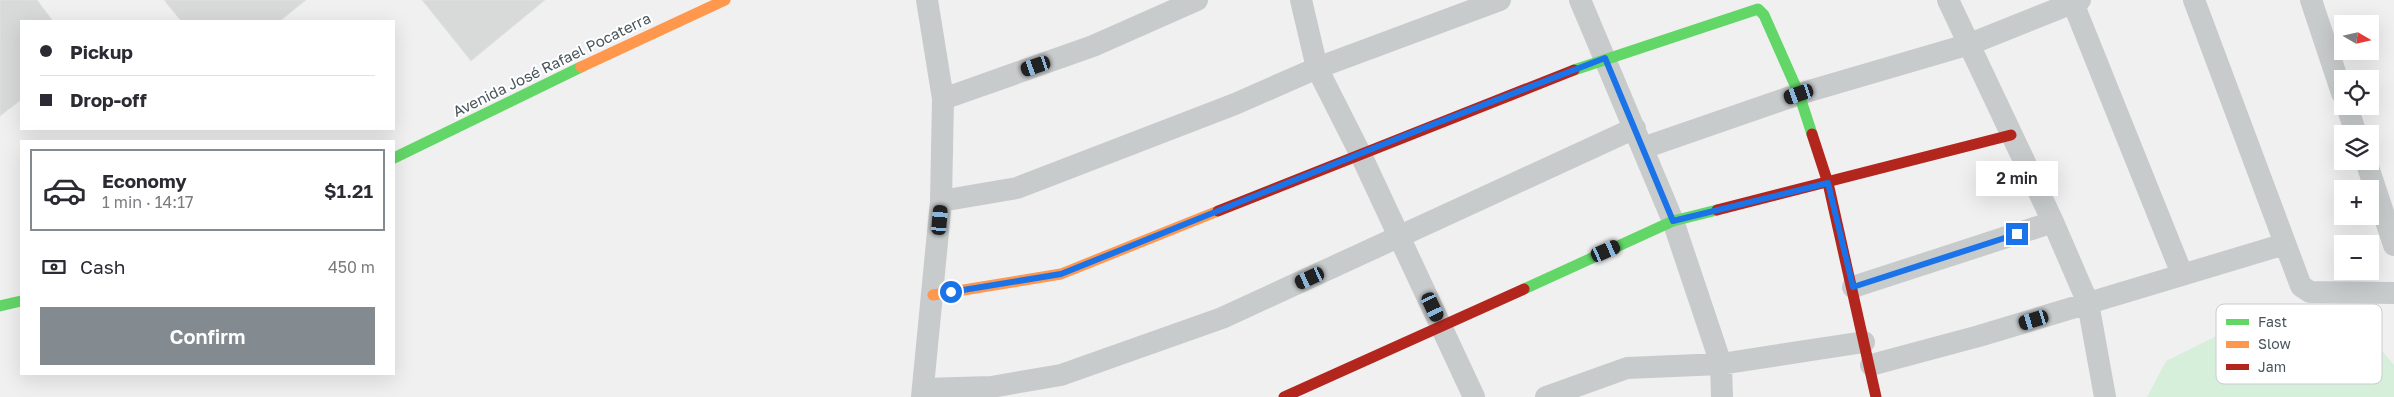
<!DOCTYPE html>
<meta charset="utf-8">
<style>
body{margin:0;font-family:"Golos Text",sans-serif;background:#f7f7f7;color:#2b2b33;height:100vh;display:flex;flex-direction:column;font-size:19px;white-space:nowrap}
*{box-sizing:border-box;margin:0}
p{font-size:16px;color:#7c7c81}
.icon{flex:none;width:28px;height:28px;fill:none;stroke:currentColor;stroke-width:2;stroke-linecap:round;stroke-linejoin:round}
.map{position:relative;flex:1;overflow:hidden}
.side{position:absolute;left:20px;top:140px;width:375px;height:235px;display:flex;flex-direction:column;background:#fff;border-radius:0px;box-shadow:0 5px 20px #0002}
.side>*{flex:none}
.banner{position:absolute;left:20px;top:20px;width:375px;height:110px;border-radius:0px;box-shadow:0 5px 20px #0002;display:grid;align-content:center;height:110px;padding:0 20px;background:#fff}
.needle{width:32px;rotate:99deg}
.buttons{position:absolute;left:2334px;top:15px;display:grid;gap:10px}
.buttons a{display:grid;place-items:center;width:45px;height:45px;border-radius:0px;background:#fff;box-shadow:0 5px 20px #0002;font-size:25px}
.end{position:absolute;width:22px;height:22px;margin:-11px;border:6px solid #1a73e8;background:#fff;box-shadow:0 0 0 2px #fff}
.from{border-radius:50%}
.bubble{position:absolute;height:35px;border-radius:0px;background:#fff;box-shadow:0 5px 20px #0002;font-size:16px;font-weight:600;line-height:35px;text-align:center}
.car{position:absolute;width:15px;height:30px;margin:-15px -8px;border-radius:6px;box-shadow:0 0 4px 1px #0007;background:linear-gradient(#222 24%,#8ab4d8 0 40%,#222 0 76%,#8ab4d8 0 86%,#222 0)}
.banner b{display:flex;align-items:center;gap:18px;height:48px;font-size:19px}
.banner b+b{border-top:1px solid #e1e1e2}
.banner i{width:12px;height:12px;background:#2b2b33}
ul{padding:9px 0 0;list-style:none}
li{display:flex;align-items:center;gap:15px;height:82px;margin:0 10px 8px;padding:0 10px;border:2px solid #e1e1e2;border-radius:0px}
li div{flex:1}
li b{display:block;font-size:19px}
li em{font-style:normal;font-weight:600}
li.current{border-color:#838b90}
li>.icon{width:45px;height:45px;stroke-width:1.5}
.pay{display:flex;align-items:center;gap:12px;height:55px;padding:0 20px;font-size:19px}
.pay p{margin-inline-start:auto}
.primary-button{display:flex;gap:10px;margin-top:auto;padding:10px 20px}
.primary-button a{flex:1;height:58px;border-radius:0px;background:#838b90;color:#fff;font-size:20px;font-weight:600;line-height:58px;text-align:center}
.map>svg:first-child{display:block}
.green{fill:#d6efdb}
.building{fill:#d8d9d9;stroke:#e2e2e3}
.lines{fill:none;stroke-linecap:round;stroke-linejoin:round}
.street{stroke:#c8cbcc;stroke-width:22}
.fast{stroke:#63d668;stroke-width:11}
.slow{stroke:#ff974d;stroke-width:11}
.jam{stroke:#b3261e;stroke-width:11}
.route{stroke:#1a73e8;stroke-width:6}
.labels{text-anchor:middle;stroke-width:4;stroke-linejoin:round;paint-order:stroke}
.street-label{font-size:15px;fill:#48555c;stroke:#fff}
.key{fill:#fff;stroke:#c8ccce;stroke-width:1}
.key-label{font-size:14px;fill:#48555c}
</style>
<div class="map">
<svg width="2394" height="397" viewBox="0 0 2394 397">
<rect width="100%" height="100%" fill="#f1f0f0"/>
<!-- green -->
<path class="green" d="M2319 311 2367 332 2394 365V397H2147L2166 361 2263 313Z"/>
<!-- building -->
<path class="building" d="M0 0H37L53 21H21V100L0 116Z
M164 0H306L280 21H181Z
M422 0H545L471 61Z"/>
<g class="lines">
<!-- street -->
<path class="street" d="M1301 0 1317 68 1361 155 1474 397
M1580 0 1673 221 1721 364 1722 397
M1948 0 2053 222 2088 303 2105 397
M2194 0 2301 286 2310 292 2394 293
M2311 0 2342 93
M2073 3 2182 274
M943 99 1093 46 1197 0
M2347 106 2356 134
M1643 148 1799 94 1970 44 2080 0
M2366 161 2394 245
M941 201 1017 188 1235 104 1317 68 1500 0
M1853 287 2053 222
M1871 365 1979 336 2285 244
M923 389 991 387 1061 375 1222 318 1635 128
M922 397 941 201 943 99 927 0
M1546 397 1627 368 1721 364 1864 342"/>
<!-- fast -->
<path class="fast" d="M1574 70 1758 9 1764 15 1799 94 1812 134
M394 158 581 67
M1524 289 1673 221 1717 210
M0 306 21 301"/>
<!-- slow -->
<path class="slow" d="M581 67 725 0
M933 295 1061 274 1218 211"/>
<!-- jam -->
<path class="jam" d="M1812 134 1828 183 1876 397
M1717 210 2011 135
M1218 211 1574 70
M1284 397 1524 289"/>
</g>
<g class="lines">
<!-- route -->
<path class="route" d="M951 292 1061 274 1424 128 1605 58 1673 221 1828 183 1853 287 2017 234"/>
</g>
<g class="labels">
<!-- street labels -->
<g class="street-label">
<text transform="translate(552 65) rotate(-26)" y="5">Avenida José Rafael Pocaterra</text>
</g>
</g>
<!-- legend -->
<rect x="2216" y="304" width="166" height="80" rx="8" class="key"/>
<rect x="2226" y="319" width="23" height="6" fill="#63d668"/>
<rect x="2226" y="341" width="23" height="7" fill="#ff974d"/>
<rect x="2226" y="364" width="23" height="6" fill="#b3261e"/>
<g class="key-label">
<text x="2258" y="327">Fast</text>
<text x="2258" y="349">Slow</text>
<text x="2258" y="372">Jam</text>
</g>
</svg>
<div class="buttons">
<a><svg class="needle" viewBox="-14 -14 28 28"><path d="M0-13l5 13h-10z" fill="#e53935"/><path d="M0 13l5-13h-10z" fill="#7c7c81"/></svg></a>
<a><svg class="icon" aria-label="locate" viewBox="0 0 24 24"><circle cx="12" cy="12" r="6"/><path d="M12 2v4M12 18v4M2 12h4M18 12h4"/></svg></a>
<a><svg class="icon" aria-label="layers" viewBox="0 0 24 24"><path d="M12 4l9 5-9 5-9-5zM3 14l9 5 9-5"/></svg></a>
<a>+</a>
<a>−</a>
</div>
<i class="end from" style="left:951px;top:292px"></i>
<i class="end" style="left:2017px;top:234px"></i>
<div class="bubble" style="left:1976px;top:161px;width:82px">2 min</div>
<i class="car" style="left:1036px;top:66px;rotate:251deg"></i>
<i class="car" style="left:1799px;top:94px;rotate:251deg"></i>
<i class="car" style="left:940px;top:220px;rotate:5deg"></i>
<i class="car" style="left:1606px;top:251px;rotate:66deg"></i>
<i class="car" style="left:1310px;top:278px;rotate:245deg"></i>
<i class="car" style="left:1433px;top:307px;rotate:155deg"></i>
<i class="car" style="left:2034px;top:320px;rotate:253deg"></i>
<div class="banner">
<b><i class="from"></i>Pickup</b>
<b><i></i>Drop-off</b>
</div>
<section class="side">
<ul>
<li class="current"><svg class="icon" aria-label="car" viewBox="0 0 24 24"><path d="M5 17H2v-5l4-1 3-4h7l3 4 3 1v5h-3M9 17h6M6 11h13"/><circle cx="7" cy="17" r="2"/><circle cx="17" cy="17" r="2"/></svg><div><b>Economy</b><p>1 min · 14:17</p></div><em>$1.21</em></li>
</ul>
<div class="pay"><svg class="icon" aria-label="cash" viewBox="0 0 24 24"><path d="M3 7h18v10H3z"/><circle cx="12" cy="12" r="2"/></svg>Cash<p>450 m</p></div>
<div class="primary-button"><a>Confirm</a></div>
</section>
</div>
